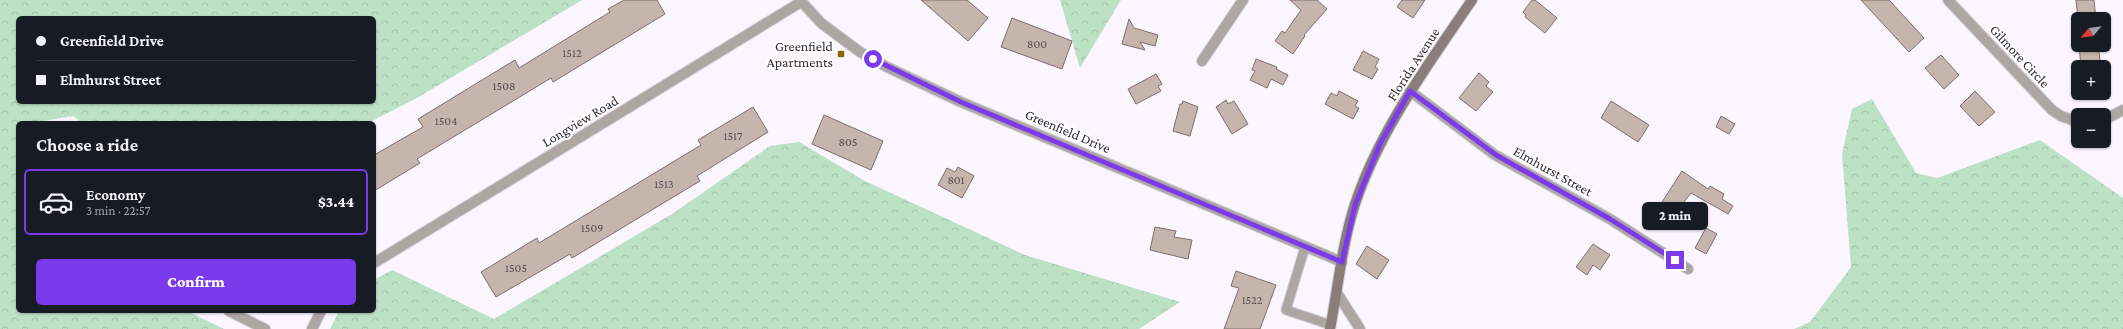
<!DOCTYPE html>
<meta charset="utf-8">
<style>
body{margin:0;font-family:"Crimson Pro",serif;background:#242831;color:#f1f3f6;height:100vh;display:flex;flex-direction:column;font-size:15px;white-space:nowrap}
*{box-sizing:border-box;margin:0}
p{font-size:13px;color:#9ea1a6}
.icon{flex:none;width:22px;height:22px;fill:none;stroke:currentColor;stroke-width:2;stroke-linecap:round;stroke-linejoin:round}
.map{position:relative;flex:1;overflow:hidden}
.details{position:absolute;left:16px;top:121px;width:360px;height:192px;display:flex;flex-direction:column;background:#171b24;border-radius:6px;box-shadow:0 1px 3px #0004}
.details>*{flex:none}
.guide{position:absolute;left:16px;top:16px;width:360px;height:88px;border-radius:6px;box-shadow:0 1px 3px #0004;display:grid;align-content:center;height:88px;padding:0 20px;background:#171b24}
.needle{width:26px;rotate:241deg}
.fabs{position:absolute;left:2071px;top:12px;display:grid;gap:8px}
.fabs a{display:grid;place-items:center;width:40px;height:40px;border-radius:6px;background:#171b24;box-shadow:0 1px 3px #0004;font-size:20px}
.end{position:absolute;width:18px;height:18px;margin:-9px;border:5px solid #7c3aed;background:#fff;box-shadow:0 0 0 2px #fff}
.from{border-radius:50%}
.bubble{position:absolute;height:28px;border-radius:6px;background:#171b24;box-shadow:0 1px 3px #0004;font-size:13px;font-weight:800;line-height:28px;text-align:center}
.guide b{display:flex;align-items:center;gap:14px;height:38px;font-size:15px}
.guide b+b{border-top:1px solid #363941}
.guide i{width:10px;height:10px;background:#f1f3f6}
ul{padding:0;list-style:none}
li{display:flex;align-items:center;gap:12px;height:66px;margin:0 8px 6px;padding:0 12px;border:2px solid transparent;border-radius:6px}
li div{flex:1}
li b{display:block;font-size:15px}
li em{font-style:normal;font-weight:800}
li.active{border-color:#7c3aed}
li>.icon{width:36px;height:36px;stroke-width:1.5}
h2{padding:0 20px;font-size:18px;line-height:48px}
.action{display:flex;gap:8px;margin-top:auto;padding:8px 20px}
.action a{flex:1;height:46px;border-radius:6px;background:#7c3aed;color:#fff;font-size:16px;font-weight:800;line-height:46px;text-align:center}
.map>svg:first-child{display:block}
.forest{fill:url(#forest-crowns);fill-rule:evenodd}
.building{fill:#c6b5ad;stroke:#7f6f68}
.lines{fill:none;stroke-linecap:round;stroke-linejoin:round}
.lane-casing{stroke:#d5d1da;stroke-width:11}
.street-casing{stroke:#d5d1da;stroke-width:12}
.secondary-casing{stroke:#d5d1da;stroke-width:12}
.lane{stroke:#aea6a3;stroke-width:9}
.street{stroke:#aea6a3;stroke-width:10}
.secondary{stroke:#8a7e7b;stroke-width:10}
.route{stroke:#7c3aed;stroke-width:5}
.poi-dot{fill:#8d6609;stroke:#fff;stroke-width:1.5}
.labels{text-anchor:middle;stroke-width:4;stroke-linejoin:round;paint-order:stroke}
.number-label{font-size:12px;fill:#554e51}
.poi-label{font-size:14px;fill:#2f2c32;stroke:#fff;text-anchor:end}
.street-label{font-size:14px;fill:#2f2c32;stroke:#fff}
</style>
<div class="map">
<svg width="2123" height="329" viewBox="0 0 2123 329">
<defs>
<pattern id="forest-crowns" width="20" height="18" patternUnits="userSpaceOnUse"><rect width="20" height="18" fill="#bde1c5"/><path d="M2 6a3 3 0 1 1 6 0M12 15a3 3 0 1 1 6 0" fill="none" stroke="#a3c1aa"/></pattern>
</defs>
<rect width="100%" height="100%" fill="#faf5ff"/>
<!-- forest -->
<path class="forest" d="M0 0H582L417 98 368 123H82L73 116C54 119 37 123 18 123V311H187L224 329H0ZM18 18H374V102H18Z
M1060 0H1121L1080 68Z
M1872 99 1916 173 1937 178 2040 140 2123 198V329H1794L1810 322 1851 267 1842 154 1852 109Z
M799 142 865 181 1025 255 1180 302 1139 329H330L339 311H374V280L392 270 494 319 672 214 770 146Z"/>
<!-- building -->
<path class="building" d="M624 0H657L665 14 553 82 551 78 417 159 420 163 374 191V155L423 127 418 119 515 60 519 68 610 12 608 9Z
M921 0H967L988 18 968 41Z
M1290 0H1317L1327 9 1304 35 1305 36 1293 54 1275 41 1282 31 1285 33 1301 10Z
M1402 0H1425L1413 18 1397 7Z
M1532 0H1535L1557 18 1545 33 1525 17 1526 15 1523 12Z
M1861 0H1889L1924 38 1909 52Z
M2076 0H2094L2096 19H2078Z
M1012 18 1072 41 1062 69 1001 47Z
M1129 19 1134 28 1158 35 1155 46 1140 42 1145 50 1122 44Z
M2079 45H2098L2101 67H2081Z
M1363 51 1379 59 1375 67 1378 69 1372 79 1353 70Z
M1941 55 1959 75 1944 89 1925 68Z
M1256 59 1277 67 1276 69 1288 75 1283 85 1271 79 1267 88 1250 80 1255 71 1252 70Z
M1479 73 1489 82 1486 86 1493 92 1476 111 1459 98Z
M1156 74 1162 84 1158 86 1161 91 1136 104 1128 89Z
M1339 91 1358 101 1355 106 1359 108 1353 119 1325 104 1331 93 1337 96Z
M1975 91 1995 112 1979 126 1960 106Z
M1226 100 1228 104 1234 101 1248 124 1232 134 1216 107Z
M1183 101 1198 107 1190 136 1173 131 1180 104H1182Z
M1611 101 1649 125 1638 142 1601 118Z
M753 107 768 132 697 176 700 181 572 258 570 254 496 297 481 272 537 238 539 243 701 145 698 140Z
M824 115 883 141 871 170 812 144Z
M1721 116 1735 124 1729 134 1716 127Z
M958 167 974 176 962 198 938 185 947 168 955 172Z
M1682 171 1708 189 1710 186 1724 194 1722 199 1733 206 1728 214 1691 193 1676 212 1662 202Z
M1155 227 1176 231 1174 237 1192 240 1188 259 1150 250Z
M1706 228 1717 234 1706 254 1695 248Z
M1593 244 1610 255 1600 270 1593 265 1587 275 1576 267Z
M1367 246 1389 260 1377 279 1356 264Z
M1236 271 1276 285 1260 329H1224L1239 288 1231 286Z"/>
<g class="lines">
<!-- lane casing -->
<g class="lane-casing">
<path id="lane" d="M1305 247 1286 310 1331 325"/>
</g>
<!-- street casing -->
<g class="street-casing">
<path id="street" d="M800 0 821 23 860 52 887 67 961 102 1342 262
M1948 0 2052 110 2061 116 2078 122
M1202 61 1243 0
M1410 91 1495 155 1610 219 1688 269
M2104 120 2123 110
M374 263 801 2
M1337 293 1360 329
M229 311 265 329
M312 329 321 311"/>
</g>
<!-- secondary casing -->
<g class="secondary-casing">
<path id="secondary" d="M1330 329C1338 288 1342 244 1355 204 1380 129 1428 65 1472 0"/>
</g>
<!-- lane -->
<use href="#lane" class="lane"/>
<!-- street -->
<use href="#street" class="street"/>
<!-- secondary -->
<use href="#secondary" class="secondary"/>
</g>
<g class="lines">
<!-- route -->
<path class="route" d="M873 59 961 102 1342 262 1355 205 1380 144 1410 91 1496 155 1610 219 1675 260"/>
</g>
<!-- markers -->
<rect class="poi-dot" x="837" y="50" width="8" height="8" rx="2"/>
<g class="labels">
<!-- number labels -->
<g class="number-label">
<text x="1037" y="48">800</text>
<text x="572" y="57">1512</text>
<text x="504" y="90">1508</text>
<text x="446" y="125">1504</text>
<text x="733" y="140">1517</text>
<text x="848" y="146">805</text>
<text x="956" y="184">801</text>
<text x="664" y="188">1513</text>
<text x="592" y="232">1509</text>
<text x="516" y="272">1505</text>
<text x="1252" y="304">1522</text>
</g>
<!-- poi labels -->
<g class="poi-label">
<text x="833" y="51">Greenfield<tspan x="833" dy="16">Apartments</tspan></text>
</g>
<!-- street labels -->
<g class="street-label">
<text transform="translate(2020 56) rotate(47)" y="5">Gilmore Circle</text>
<text transform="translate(1413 64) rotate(-57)" y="5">Florida Avenue</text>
<text transform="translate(580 121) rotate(-31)" y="5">Longview Road</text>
<text transform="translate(1068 131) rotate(23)" y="5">Greenfield Drive</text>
<text transform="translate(1553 171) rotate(29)" y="5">Elmhurst Street</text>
</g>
</g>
</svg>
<div class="fabs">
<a><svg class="needle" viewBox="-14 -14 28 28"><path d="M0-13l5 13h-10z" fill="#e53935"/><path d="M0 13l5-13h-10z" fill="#9ea1a6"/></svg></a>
<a>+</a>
<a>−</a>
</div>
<i class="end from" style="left:873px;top:59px"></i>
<i class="end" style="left:1675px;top:260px"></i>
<div class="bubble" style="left:1642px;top:202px;width:66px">2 min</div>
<div class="guide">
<b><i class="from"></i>Greenfield Drive</b>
<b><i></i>Elmhurst Street</b>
</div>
<section class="details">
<h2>Choose a ride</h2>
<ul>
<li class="active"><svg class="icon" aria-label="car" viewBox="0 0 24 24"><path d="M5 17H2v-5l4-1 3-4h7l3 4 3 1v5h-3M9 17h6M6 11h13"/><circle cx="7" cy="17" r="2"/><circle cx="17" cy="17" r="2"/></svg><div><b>Economy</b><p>3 min · 22:57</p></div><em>$3.44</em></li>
</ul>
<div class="action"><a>Confirm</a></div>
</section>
</div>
